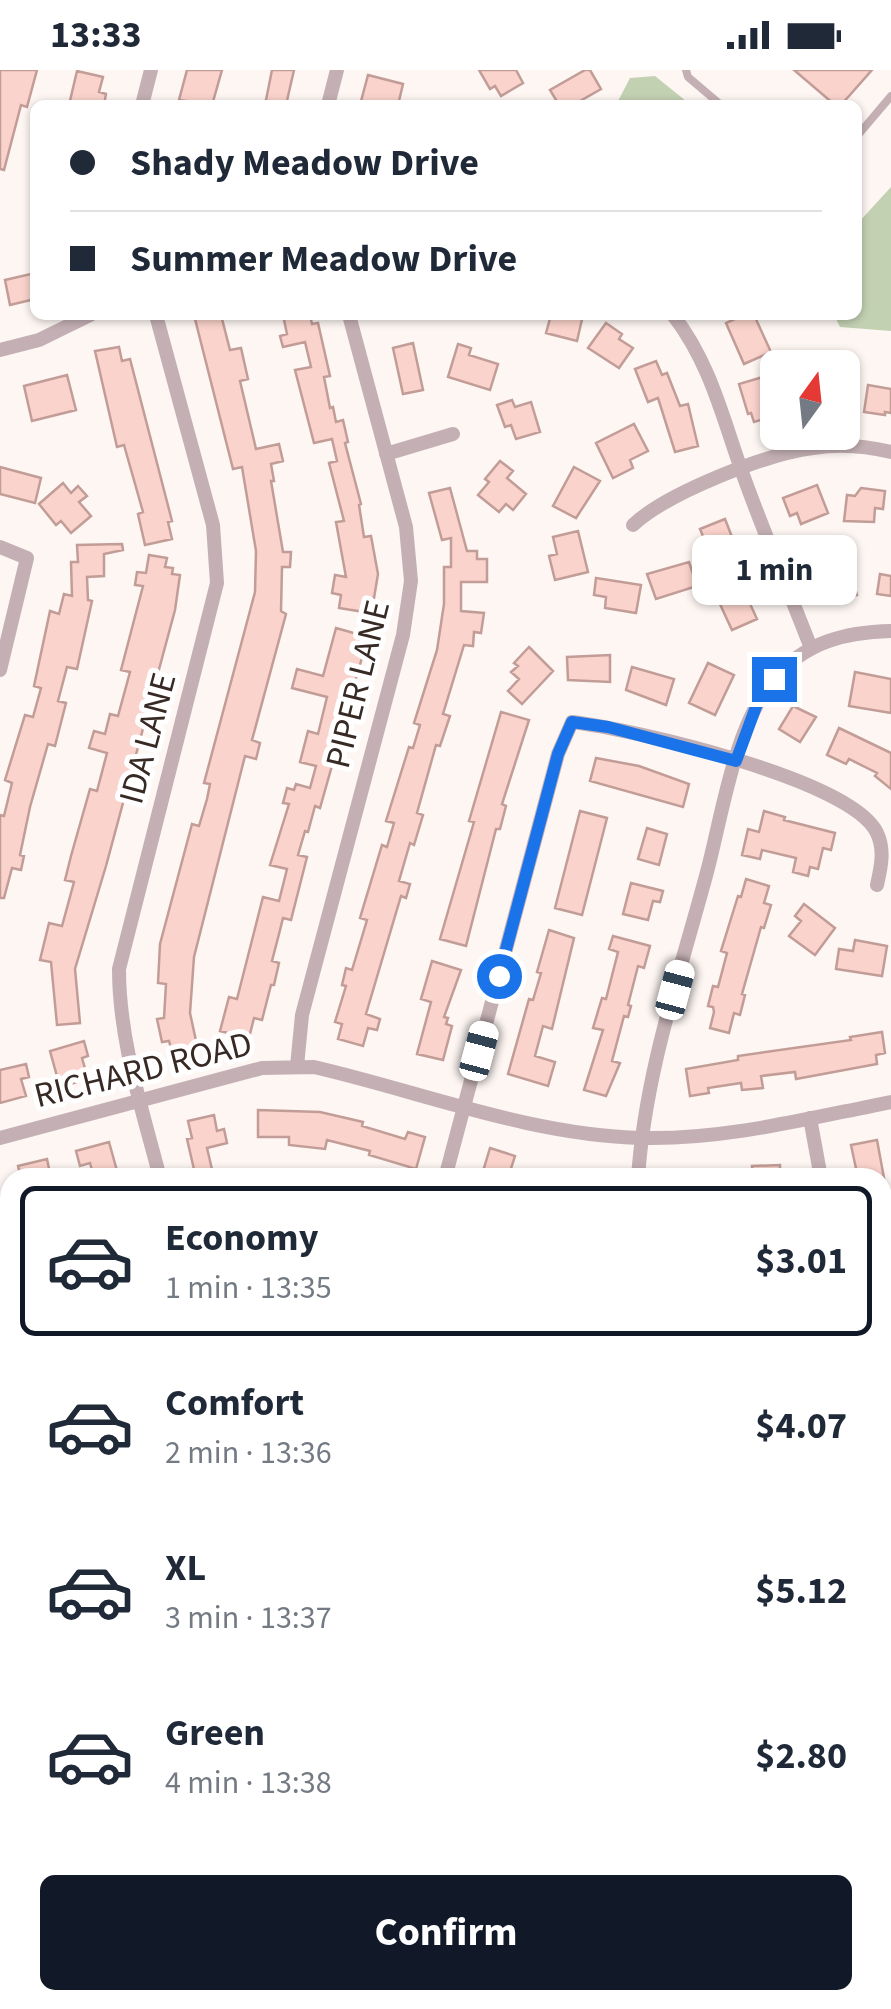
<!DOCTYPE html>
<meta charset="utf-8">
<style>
body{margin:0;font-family:"Source Sans 3",sans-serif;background:#f2f2f3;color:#1f2937;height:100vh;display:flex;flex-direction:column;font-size:38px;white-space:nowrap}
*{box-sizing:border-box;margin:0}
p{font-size:32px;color:#747a83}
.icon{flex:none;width:55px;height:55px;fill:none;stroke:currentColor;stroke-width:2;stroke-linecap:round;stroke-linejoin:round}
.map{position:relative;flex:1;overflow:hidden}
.sheet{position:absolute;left:0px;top:1098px;width:892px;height:842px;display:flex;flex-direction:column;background:#fff;border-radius:30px 30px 0 0;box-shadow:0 2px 8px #0004}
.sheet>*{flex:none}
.guide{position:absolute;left:30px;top:30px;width:832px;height:220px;border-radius:15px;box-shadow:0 2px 8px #0004;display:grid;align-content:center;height:220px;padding:0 40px;background:#fff}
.needle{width:65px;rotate:15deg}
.fabs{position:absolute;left:760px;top:280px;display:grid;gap:20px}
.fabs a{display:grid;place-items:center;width:100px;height:100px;border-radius:15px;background:#fff;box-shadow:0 2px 8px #0004;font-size:50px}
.end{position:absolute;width:45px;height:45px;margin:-22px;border:12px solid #1a73e8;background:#fff;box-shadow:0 0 0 5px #fff}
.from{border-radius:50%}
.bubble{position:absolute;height:70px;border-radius:15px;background:#fff;box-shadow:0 2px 8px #0004;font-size:32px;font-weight:700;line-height:70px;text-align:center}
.car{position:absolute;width:30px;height:60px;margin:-30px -15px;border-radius:12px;box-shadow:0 0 8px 2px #0007;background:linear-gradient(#fff 24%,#345 0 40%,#fff 0 76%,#345 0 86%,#fff 0)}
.guide b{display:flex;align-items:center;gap:35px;height:95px;font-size:38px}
.guide b+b{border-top:2px solid #e0e1e3}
.guide i{width:25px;height:25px;background:#1f2937}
ul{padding:18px 0 0;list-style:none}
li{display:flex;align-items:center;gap:30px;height:150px;margin:0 20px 15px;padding:0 20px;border:5px solid transparent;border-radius:15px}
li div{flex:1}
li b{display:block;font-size:38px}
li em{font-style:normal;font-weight:700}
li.current{border-color:#111827}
li>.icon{width:90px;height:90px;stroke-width:1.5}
.cta{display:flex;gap:20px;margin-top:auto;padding:20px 40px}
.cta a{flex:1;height:115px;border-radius:15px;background:#111827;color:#fff;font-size:40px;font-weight:700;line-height:115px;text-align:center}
.status{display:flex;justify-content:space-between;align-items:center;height:70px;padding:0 50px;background:#fff;direction:ltr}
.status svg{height:28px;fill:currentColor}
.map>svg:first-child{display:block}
.green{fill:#c3d1b3}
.building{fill:#fad3cc;stroke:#c29d97;stroke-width:2.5}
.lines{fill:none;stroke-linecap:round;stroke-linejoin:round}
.lane{stroke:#c4b0b4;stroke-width:8}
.street{stroke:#c4b0b4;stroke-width:14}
.secondary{stroke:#aa8d93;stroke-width:20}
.route{stroke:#1a73e8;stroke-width:12}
.labels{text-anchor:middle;stroke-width:10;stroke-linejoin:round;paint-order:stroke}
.street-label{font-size:35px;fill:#372924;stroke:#fff}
</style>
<div class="status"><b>13:33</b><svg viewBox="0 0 49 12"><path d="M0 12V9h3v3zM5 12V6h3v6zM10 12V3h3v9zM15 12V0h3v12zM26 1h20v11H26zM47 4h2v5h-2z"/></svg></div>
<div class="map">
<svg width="891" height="1939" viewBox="0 0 891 1939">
<rect width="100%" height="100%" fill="#fdf6f3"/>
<!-- green -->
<path class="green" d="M655 6 691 35H616L630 8Z
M891 117V261L840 257 834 245H858V153Z
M883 1777 891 1778V1866L883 1867Z
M10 1823V1930H48L36 1939H0V1825Z"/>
<!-- building -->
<path class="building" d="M0 0H37L27 37 21 35 4 100 0 99Z
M187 0H222L212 35 179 30Z
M272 0H294L286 35H265Z
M479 0H516L523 13 501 26 495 16 490 19Z
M585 0H590L601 19 573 35H559L550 20Z
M794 0H872L841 35H835Z
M77 1 103 7 99 22 106 24 104 35H69Z
M368 5 403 14 398 35H360Z
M35 203V229L10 235 5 210Z
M194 245H221L230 280 241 278 248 309 240 311 256 379 279 374 283 391 271 394 274 411H271L283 482H291L290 497H282L281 541 286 544 252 670 260 673 256 689 245 686 194 887 190 943 198 980 173 986 169 971 162 972 157 949 164 948 166 914 158 913 160 874 192 754 199 756 207 729 210 714 204 713 255 522 256 481 242 397 233 399Z
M283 245H310L312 254 318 253 330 306 324 307 330 338 333 337 336 352 343 350 348 372 345 373 361 434 359 435 364 467 371 466 378 504 374 528 367 527 364 542 339 538 341 525 332 523 335 505 346 507 336 452 344 451 329 393 337 391 332 369 314 373 295 300 311 297 305 272 283 277 280 266 287 264Z
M551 245H583L577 271 546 263Z
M743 245H754L771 282 744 294 726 253Z
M606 253 622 264 619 269 633 278 619 298 588 278Z
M413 273 423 320 403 324 393 278Z
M458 274 471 278 469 285 498 294 490 320 448 307Z
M119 277 122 291 130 289 172 451 168 452 172 469 145 475 138 444 143 442 124 375 117 377 95 281Z
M656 291 662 305 667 303 680 336 688 334 698 376 675 382 658 328 648 332 635 299Z
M773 304 778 318V333L771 336 774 346 754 352 751 343 748 344 739 314Z
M67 305 76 340 32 351 24 316Z
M868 315 891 319V343L885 342V345L864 342Z
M512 330 515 337 531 332 540 362 516 369 511 355 505 357 497 335Z
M634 354 648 381 630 390 633 398 613 408 596 373Z
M500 391 513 401 507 408 526 424 513 440 506 434 499 442 478 425 489 412 485 409Z
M0 397 41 408 35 433 0 424Z
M574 397 600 411 576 448 553 436Z
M63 413 71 423 78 416 87 426 79 432 91 446 71 463 61 451 56 455 39 434Z
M817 415 828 443 801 454 797 443 790 446 783 428Z
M450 418 467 481H477V489H487V512H461V541L484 543 481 563 474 562 473 576 464 575 443 644 450 646 440 676 436 675 417 743 423 745 414 775 410 773 399 811 410 814 406 828 401 826 366 944 380 949 377 960 368 958 363 976 338 969 342 954 335 952 346 916 342 915 346 898 352 900 367 850 360 848 382 775 387 777 394 753 386 751 409 677 413 678 420 655 414 653 437 580 444 534V497H451V468L442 470 429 423Z
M861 418 885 421 883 439 875 438 874 452 844 451 847 425 855 426Z
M725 449 741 490 717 500 700 459Z
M578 461 588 502 555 510 549 486 557 484 553 467Z
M122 474 123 480 104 484V506L87 507 88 530 92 531 77 599 67 597 58 631 66 633 55 676 48 674 30 737 20 785 24 786 21 800 12 798 4 828H0V745L4 746 12 713 5 710 25 645 33 647 41 618 34 616 50 541 59 544 64 524 72 526 71 492H78L77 475Z
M834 480 846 513 852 510 857 525 834 533 829 519 825 520 813 488Z
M149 485 167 488 165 497 173 498 172 504 180 505 175 540 106 796 75 899 80 953 57 955 51 892 40 890 49 853 62 856 74 812 65 810 71 786 90 719 97 721 107 683 89 678 94 661 105 664 110 644 118 646 130 602 121 600 143 516 135 515 137 502 146 503Z
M689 492 697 516 656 529 647 504Z
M880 504 891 506V526L877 524Z
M596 508 641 515 636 543 605 538 606 527 594 525Z
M741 514 757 549 732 560 719 532 728 527 725 521Z
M336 558 361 565 357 579 364 581 340 662 336 660 329 684 335 685 320 738 315 736 308 762 305 761 298 785 307 787 291 850 283 848 279 864 272 891 279 893 274 915H271L262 950 254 948 249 968 220 961 229 927 237 929 263 827 279 831 287 799 270 795 289 734 283 733 287 718 294 720 296 714 310 718 316 696 300 692 308 661 318 664 327 627 292 618 297 599 323 606Z
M529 577 553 601 522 634 508 621 519 609 511 602 518 596 514 593Z
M610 585V612L568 610 567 587Z
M708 593 734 605 715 645 689 633Z
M632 597 674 609 666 635 626 620Z
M855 602 891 609V643L849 636Z
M793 636 816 647 800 672 779 659Z
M501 642 529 650 502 734 506 736 500 759H496L466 876 440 869 474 752 469 751Z
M839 658 891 683V719L875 706 877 703 849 689 846 694 827 685Z
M596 688 639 696 689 714 683 737 590 711Z
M580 741 607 748 582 845 555 838Z
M764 741 785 747 784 750 835 763 831 780 823 778 818 799 810 797 808 806 793 802 796 788 762 780 760 789 742 785 748 759 759 762Z
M647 758 667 764 659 795 638 789Z
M746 809 769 816 764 833 771 835 764 858 761 857 742 924 745 925 740 945 734 943 729 963 710 958 714 942 713 937 708 936 713 916 718 917 727 883 721 881 738 826 741 827Z
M631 813 663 821 660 832 653 831 648 850 623 844Z
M804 834 835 858 815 885 789 866 801 851 795 846Z
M549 860 574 868 552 959 543 956 535 986 555 992 548 1016 508 1004 529 929 533 930 541 903 537 902Z
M613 866 650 876 644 898 638 896 628 935 631 936 628 947 624 946 612 991 620 993 606 1026 584 1020 603 960 593 958 602 928 606 929 618 882 609 879Z
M855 870 887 876 882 906 836 899 839 879 853 881Z
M432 891 461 900 444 947 448 948 446 954 452 956 443 990 417 984 431 932 421 929Z
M882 962 885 983 876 985 877 994 796 1009 795 1002 761 1006 763 1018 742 1020 741 1013 708 1018 709 1023 690 1026 686 999 738 990V986L851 970 850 967Z
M84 971 88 986 82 988 88 1009 60 1017 50 981Z
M26 994 29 1007 21 1009 26 1026 0 1033V1000Z
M258 1040 320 1042 363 1052 362 1056 405 1069 408 1062 425 1067 416 1099 369 1085 370 1081 327 1070 325 1079 289 1075V1067H258Z
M214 1045 217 1061 224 1059 227 1073 207 1078 214 1108H196L187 1069 192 1068 188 1051Z
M877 1070 884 1108H858L851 1075Z
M109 1072 119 1108H94L90 1093 80 1096 76 1081Z
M490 1078 515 1086 508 1108H481Z
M47 1089 51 1108H21L18 1096Z
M780 1095V1108H753L752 1096Z"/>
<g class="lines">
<!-- lane -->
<path class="lane" d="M686 0 688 7 721 35
M858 65 891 26"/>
<!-- street -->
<path class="street" d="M142 35 151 0
M328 35 337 0
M156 245 213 455 217 513 119 899C119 970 142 1038 160 1108
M673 245C709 291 722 345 741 399 762 459 788 518 811 578
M0 280 39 270 90 245
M386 384 453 364
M633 455C667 423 766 384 813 378 838 374 866 376 891 382
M0 477 27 488 0 600
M297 996 302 945 403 565 411 511 406 457 349 245
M810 1048 821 1108
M0 1068 262 998 314 997C422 1022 529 1065 642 1068 726 1070 809 1048 891 1032
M445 1108 558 684 572 652C631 659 852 709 877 763 885 780 881 797 877 815
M638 1108C645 1003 680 903 707 802 723 742 734 656 775 608 806 572 845 562 891 561
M882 1161 891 1160
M0 1196 10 1233
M0 1416 10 1379
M0 1494 10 1496"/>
<!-- secondary -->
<path class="secondary" d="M0 1674 10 1676
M0 1826 10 1816"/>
</g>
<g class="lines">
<!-- route -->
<path class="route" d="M499 906 558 684 572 652 608 657 736 691 757 634 774 609"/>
</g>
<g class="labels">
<!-- street labels -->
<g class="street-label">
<text transform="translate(357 614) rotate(-76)" y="12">PIPER LANE</text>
<text transform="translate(147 668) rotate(-75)" y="12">IDA LANE</text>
<text transform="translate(143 999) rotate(-14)" y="12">RICHARD ROAD</text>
</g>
</g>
</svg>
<div class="fabs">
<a><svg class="needle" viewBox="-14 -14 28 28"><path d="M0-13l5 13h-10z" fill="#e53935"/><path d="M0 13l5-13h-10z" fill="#747a83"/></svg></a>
</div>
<i class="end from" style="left:499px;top:906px"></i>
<i class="end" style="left:774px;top:609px"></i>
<div class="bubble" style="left:692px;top:465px;width:165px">1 min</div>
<i class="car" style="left:675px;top:920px;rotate:15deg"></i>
<i class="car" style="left:479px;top:981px;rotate:15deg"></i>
<div class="guide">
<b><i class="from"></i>Shady Meadow Drive</b>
<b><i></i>Summer Meadow Drive</b>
</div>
<section class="sheet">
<ul>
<li class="current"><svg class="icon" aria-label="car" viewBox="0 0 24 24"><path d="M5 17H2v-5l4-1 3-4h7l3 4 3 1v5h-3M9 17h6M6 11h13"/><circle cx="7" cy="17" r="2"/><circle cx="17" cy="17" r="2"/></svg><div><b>Economy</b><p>1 min · 13:35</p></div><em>$3.01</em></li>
<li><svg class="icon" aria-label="car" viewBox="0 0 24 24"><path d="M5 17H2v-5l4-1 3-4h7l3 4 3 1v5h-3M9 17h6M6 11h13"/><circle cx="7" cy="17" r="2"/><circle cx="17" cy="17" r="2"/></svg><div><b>Comfort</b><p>2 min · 13:36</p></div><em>$4.07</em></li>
<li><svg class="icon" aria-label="car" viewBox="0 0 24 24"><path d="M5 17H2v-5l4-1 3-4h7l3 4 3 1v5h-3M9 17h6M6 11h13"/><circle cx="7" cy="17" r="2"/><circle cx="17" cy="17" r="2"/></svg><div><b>XL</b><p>3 min · 13:37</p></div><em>$5.12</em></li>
<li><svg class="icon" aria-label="car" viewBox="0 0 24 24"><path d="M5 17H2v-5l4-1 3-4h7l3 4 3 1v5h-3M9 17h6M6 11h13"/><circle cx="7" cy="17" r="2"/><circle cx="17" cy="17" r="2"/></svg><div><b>Green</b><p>4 min · 13:38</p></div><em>$2.80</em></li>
</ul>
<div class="cta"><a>Confirm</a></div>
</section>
</div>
